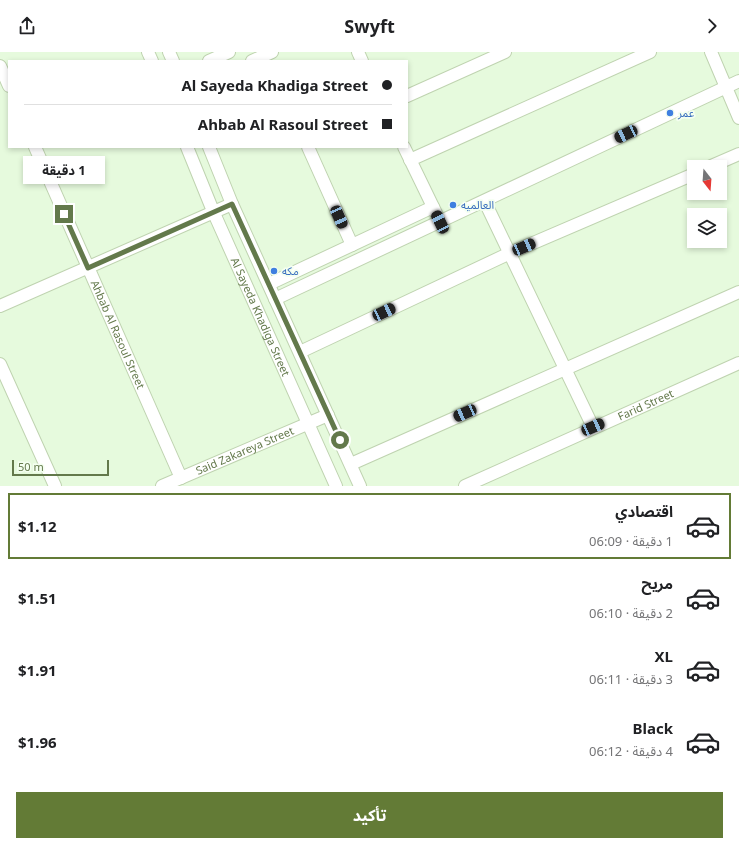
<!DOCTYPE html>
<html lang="ar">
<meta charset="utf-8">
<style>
body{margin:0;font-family:"Noto Sans","Noto Sans Arabic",sans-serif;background:#f2f2f2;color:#202124;direction:rtl;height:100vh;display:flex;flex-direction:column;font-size:15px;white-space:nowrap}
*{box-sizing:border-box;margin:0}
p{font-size:13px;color:#757577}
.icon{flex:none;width:22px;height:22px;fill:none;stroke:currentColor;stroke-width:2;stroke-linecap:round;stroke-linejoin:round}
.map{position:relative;height:434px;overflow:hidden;direction:ltr}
.drawer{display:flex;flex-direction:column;background:#fff;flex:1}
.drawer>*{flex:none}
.hud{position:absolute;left:8px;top:8px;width:400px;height:88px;border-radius:0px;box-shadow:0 2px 6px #0003;direction:rtl;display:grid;align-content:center;height:88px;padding:0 16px;background:#fff}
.needle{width:26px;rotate:163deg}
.buttons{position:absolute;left:687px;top:108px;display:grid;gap:8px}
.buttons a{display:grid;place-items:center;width:40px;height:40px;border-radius:0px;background:#fff;box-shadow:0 2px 6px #0003;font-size:20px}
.scale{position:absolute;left:12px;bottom:10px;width:97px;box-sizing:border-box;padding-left:4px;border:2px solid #63794b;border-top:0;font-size:11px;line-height:14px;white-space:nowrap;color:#63794b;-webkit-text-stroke:3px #f4fff0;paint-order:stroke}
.end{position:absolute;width:18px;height:18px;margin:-9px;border:5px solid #63794b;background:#fff;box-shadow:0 0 0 2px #fff}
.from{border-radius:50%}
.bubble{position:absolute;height:28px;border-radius:0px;background:#fff;box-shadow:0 2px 6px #0003;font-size:13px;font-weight:700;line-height:28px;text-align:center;direction:rtl}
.car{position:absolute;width:12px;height:24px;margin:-12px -6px;border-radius:5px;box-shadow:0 0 3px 1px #0007;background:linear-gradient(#222 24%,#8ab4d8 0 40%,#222 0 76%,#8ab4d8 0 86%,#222 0)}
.hud b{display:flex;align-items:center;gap:14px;height:38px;font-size:15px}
.hud b+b{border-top:1px solid #e0e0e0}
.hud i{width:10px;height:10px;background:#202124}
ul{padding:7px 0 0;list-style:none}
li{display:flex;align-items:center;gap:12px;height:66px;margin:0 8px 6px;padding:0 8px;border:2px solid transparent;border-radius:0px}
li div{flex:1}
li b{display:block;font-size:15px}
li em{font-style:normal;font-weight:700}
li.current{border-color:#637b36}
li>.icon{width:36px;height:36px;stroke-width:1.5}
.cta{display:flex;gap:8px;margin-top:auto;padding:8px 16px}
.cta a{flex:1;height:46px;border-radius:0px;background:#637b36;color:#fff;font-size:16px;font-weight:700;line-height:46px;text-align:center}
header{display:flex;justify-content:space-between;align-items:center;height:52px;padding:0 16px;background:#fff;font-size:18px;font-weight:700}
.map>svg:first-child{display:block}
.residential{fill:#e6fadd;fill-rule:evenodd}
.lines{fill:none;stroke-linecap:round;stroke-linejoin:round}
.minor-casing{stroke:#bfd3b0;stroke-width:14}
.minor{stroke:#fff;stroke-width:12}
.route{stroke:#63794b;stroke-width:5}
.shop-dot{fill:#3f7fe0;stroke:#f4fff0;stroke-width:1.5}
.labels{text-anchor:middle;stroke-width:3.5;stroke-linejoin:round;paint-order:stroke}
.shop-label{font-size:11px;fill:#366cbe;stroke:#f4fff0;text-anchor:start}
.street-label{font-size:11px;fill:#63794b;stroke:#f4fff0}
</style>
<header><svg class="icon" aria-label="forward" viewBox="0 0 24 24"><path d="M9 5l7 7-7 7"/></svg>Swyft<svg class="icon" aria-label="share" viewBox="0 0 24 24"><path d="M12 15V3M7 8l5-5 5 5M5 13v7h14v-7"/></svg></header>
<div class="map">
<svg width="739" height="434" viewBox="0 0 739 434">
<rect width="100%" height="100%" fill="#eefde9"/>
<!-- residential -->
<path class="residential" d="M0 0H739V434H0ZM9 9H407V95H9ZM694 115H720V141H694ZM694 163H720V189H694Z"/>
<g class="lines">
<!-- minor casing -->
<g class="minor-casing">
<g id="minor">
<path d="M148 0 152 9"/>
<path d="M169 0 173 9"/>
<path d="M358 0 362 9"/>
<path d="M711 0 739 66"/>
<path d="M209 9 229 0"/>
<path d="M252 9 272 0"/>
<path d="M0 14 9 34"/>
<path d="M407 44 505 0"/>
<path id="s1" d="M35 95 181 426"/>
<path id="s2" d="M187 95 213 159 336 434"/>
<path d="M209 95 232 152 360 434"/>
<path d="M308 95 352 193"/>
<path d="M404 95 436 161"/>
<path d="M410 108 650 0"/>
<path d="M709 115 739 102"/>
<path d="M485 150 593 375"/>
<path d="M269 232 433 155"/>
<path d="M275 247 739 29"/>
<path d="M0 254 232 152"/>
<path d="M300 300 510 201 694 122"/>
<path d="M0 312 55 434"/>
<path d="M351 412 739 240"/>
<path id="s3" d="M162 434 328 363"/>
<path id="s4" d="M465 434 739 311"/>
</g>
</g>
<!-- minor -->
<use href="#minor" class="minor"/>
</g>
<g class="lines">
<!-- route -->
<path class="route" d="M64 162 88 216 232 152 340 388"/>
</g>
<!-- markers -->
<g class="shop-dot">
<circle cx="670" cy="61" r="4"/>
<circle cx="453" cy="153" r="4"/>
<circle cx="274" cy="219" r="4"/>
</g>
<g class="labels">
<!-- shop labels -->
<g class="shop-label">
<text x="678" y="65">عمر</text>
<text x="461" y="157">العالميه</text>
<text x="282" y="223">مكه</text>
</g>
<!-- street labels -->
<g class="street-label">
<text dy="4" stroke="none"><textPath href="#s2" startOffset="185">Al Sayeda Khadiga Street</textPath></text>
<text dy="4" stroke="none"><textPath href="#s1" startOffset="205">Ahbab Al Rasoul Street</textPath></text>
<text dy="4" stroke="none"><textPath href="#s4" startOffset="198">Farid Street</textPath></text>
<text dy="4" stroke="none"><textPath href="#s3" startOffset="90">Said Zakareya Street</textPath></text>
</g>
</g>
</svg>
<div class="buttons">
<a><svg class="needle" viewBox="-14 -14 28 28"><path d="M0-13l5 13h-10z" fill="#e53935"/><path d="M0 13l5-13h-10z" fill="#757577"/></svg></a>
<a><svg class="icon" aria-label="layers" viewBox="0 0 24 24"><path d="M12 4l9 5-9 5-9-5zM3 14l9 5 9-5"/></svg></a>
</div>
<div class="scale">50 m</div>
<i class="end from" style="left:340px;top:388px"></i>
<i class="end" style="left:64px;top:162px"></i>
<div class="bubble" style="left:23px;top:104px;width:82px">1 دقيقة</div>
<i class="car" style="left:626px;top:82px;rotate:245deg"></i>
<i class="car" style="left:339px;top:165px;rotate:156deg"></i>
<i class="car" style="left:440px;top:170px;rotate:334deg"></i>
<i class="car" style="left:524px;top:195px;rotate:67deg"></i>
<i class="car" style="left:384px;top:260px;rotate:65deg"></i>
<i class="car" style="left:465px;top:361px;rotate:246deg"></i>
<i class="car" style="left:593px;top:375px;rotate:66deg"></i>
<div class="hud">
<b><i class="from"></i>Al Sayeda Khadiga Street</b>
<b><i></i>Ahbab Al Rasoul Street</b>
</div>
</div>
<section class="drawer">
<ul>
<li class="current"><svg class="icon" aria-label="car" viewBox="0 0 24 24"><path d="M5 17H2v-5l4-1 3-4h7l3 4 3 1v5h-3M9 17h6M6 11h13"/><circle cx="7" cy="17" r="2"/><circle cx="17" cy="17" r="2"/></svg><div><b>اقتصادي</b><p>1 دقيقة · 06:09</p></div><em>$1.12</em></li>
<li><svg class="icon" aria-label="car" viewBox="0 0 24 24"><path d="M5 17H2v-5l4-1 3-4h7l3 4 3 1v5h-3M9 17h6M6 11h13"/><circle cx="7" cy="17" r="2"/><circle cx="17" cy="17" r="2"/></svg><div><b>مريح</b><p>2 دقيقة · 06:10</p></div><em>$1.51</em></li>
<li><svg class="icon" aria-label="car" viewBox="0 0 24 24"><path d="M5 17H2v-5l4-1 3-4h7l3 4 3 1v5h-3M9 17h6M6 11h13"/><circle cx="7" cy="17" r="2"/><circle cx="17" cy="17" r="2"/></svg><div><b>XL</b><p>3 دقيقة · 06:11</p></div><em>$1.91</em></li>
<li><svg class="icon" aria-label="car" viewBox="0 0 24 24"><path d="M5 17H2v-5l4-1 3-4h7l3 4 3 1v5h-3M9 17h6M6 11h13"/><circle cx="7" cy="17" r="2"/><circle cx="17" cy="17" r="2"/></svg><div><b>Black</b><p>4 دقيقة · 06:12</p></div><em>$1.96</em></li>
</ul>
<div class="cta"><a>تأكيد</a></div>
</section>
